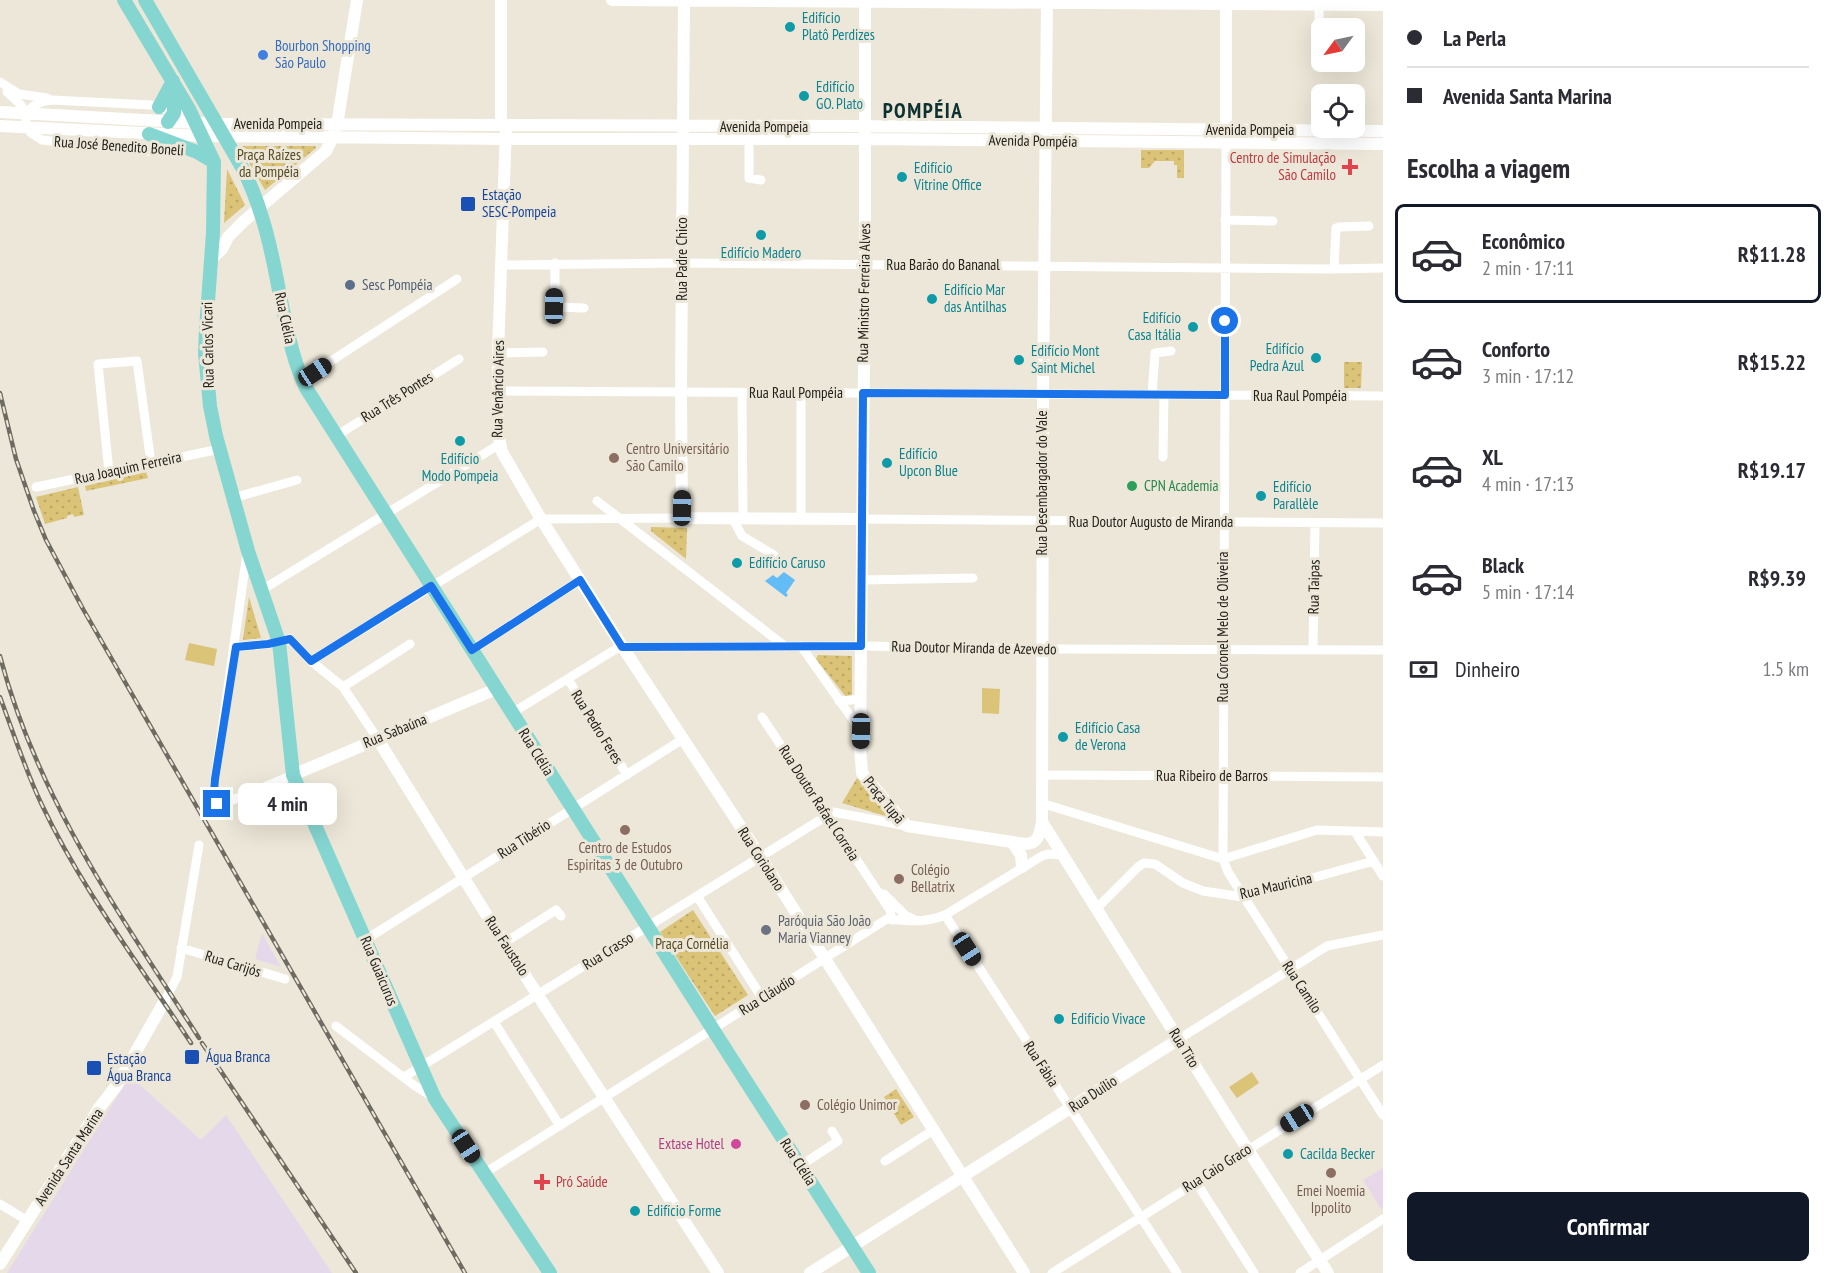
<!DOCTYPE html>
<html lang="pt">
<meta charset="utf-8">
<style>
body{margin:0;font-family:"PT Sans Narrow",sans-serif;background:#f2f2f3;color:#2b2b33;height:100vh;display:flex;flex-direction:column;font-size:22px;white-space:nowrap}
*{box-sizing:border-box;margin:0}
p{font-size:20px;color:#7c7c81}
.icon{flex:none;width:33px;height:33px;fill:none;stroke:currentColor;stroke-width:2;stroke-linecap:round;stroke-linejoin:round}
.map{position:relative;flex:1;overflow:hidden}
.sheet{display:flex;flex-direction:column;background:#fff;width:450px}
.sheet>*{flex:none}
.hud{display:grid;align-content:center;height:132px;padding:0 24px;background:#fff}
.needle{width:39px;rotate:237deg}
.buttons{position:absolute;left:1311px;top:18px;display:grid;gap:12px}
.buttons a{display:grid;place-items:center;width:54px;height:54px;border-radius:9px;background:#fff;box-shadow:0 6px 24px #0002;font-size:30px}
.end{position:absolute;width:27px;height:27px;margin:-14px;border:8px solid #1a73e8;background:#fff;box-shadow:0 0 0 3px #fff}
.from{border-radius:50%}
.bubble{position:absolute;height:42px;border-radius:9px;background:#fff;box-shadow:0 6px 24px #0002;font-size:20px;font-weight:700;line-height:42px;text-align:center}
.car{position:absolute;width:18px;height:36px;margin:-18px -9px;border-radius:8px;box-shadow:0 0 4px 2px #0007;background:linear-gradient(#222 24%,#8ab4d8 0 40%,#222 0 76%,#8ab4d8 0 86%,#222 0)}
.hud b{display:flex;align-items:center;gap:21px;height:57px;font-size:22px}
.hud b+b{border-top:2px solid #e1e1e2}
.hud i{width:15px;height:15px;background:#2b2b33}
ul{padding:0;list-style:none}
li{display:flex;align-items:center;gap:18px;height:99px;margin:0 12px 9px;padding:0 12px;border:3px solid transparent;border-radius:9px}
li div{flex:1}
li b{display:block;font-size:22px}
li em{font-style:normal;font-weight:700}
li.active{border-color:#111827}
li>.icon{width:54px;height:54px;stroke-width:1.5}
h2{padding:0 24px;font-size:27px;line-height:72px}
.pay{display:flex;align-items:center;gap:15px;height:66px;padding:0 24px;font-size:22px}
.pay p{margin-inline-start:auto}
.action{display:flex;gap:12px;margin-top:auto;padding:12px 24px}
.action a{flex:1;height:69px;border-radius:9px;background:#111827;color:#fff;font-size:24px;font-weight:700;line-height:69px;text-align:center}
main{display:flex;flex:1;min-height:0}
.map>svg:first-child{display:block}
.industrial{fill:#e6d8eb}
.medical{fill:#e8d7e9}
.park{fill:url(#park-dots)}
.pitch{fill:#dbc377}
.water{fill:#63bcf6}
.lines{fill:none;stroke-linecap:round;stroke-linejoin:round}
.street{stroke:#fff;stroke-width:9}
.secondary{stroke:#fff;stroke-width:12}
.primary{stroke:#85d6d1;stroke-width:14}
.rail-casing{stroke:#6e6b62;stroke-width:4.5}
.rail{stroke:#ece7d8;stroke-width:2;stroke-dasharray:7;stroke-linecap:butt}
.route{stroke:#1a73e8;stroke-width:8}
.culture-dot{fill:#0f9aa8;stroke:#ece7d8;stroke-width:2}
.shop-dot{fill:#3f7fe0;stroke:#ece7d8;stroke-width:2}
.health-dot{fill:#e0444e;stroke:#ece7d8;stroke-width:2}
.transit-dot{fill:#1a4fb4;stroke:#ece7d8;stroke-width:2}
.service-dot{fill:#5c6f8a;stroke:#ece7d8;stroke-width:2}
.education-dot{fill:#8d6e63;stroke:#ece7d8;stroke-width:2}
.leisure-dot{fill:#2e9e5b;stroke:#ece7d8;stroke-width:2}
.worship-dot{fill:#6b7280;stroke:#ece7d8;stroke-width:2}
.hotel-dot{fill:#d1479c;stroke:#ece7d8;stroke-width:2}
.labels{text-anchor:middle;stroke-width:6;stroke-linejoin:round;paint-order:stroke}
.culture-label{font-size:15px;fill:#0d838f;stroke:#ece7d8;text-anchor:start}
.shop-label{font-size:15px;fill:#366cbe;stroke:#ece7d8;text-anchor:start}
.street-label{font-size:15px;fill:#23211c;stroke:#ece7d8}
.park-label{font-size:15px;fill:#584b23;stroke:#ece7d8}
.health-label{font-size:15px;fill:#be3a42;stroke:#ece7d8;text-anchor:end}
.transit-label{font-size:15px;fill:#164399;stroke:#ece7d8;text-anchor:start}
.service-label{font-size:15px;fill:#4e5e75;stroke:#ece7d8;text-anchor:start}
.education-label{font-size:15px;fill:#785e54;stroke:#ece7d8;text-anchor:start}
.leisure-label{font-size:15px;fill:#27864d;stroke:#ece7d8;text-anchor:start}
.worship-label{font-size:15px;fill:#5b616d;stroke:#ece7d8;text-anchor:start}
.hotel-label{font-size:15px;fill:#b23c85;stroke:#ece7d8;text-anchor:end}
.district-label{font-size:21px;font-weight:bold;letter-spacing:1.5px;fill:#0d3130;stroke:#ece7d8}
</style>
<main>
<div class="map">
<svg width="1383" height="1273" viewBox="0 0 1383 1273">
<defs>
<pattern id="park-dots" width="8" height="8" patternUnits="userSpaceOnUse" patternTransform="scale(1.5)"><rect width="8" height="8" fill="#dbc377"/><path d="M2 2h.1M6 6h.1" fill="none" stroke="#bca766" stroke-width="1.8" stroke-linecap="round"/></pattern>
</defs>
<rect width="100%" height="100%" fill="#ece7d8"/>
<!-- industrial -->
<path class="industrial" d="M262 933 281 967 255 959Z
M130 1076 201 1140 226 1115 332 1273H7Z"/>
<!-- medical -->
<path class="medical" d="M1383 1168V1208L1381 1209 1363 1180Z"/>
<!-- park -->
<path class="park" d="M243 146H315L316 148 265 190 241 149Z
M1141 150H1184V178H1177V165H1174V161H1155L1149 168H1141Z
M227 169 245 205 224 223Z
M1344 362H1362L1361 388H1344Z
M146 472 148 478 86 491 85 486Z
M78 487 84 515 74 517 73 514 67 516V518L45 524 36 497Z
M651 527 687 528 686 559 651 531Z
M249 597 261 638 244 640 243 639Z
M818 655 852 656V695L846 697 816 659Z
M857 778 892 818 842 803Z
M693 910 748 995 715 1016 660 932Z
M896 1089 914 1117 901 1125 884 1097Z"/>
<!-- pitch -->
<path class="pitch" d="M189 643 217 649 214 666 185 660Z
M982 688 1000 689 999 714 982 713Z
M1252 1072 1259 1083 1237 1098 1229 1087Z"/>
<!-- water -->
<path class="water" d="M784 572 795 580 786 593 788 595 786 597 765 581 773 575 777 578Z"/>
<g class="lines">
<!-- street -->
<path class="street" d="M1319 63V4
M0 82 19 94 47 98
M7 92 21 105 26 115
M179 115 159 107 151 105 52 100C34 102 17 113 31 133L42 140 148 151H188
M749 139V178L761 180
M1226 143 1223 859 1228 872 1383 1115
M1225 220 1273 221
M555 263V307L584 308
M502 265 682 263 1334 269 1383 268
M1334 269 1336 228 1339 227 1369 226
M498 353 543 352
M302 380 457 279
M498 391 1383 396
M742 393 743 517
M801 393V518
M1152 395 1155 353 1171 351
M336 436 459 359
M1163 457 1164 395
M109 472 98 364 137 361 151 463
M36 487 220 449
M233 498 297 480
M597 501 786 647
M732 517 742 536 774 555
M862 519 1383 523
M247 553 215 779 214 792 217 804H223L293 775
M862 580 973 578
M260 591 500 444
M801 646 861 731
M236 647 268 644 290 639 311 661 343 687 377 738
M472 650 580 580
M1313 650 1315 523
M311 661 541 519 682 518
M568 679 627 775
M343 687 410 644
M839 701 861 699
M512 713 616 649 622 647 861 646 1053 649 1383 650
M762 717 890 910 892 920
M1041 775 1383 777
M1041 803 1223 859 1317 830 1383 832
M1356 833 1383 876
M884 894 905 915 915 920
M697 896 762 998
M1096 909 1138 867 1144 863 1155 864 1183 883 1203 891 1243 897 1374 861
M945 915 1177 1273
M365 940 683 739
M504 943 556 910 561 916
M181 948 285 979
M164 1002 177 977 199 845
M494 1022 560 1126
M336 1026 415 1086 433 1097
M1179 1039 1327 946 1383 935
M404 1077 833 812 907 826
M885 1161 935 1129
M800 1166 838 1141 832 1131
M483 1174 887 919C907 921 926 923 945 915L1042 856 1048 854 1062 855
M1196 1182 1254 1273
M0 1204 28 1221
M1052 1273 1383 1065
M1300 1273 1383 1219"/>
<!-- secondary -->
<path class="secondary" d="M612 0 1383 5
M684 0 681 392 682 518 862 519
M865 0V265L860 747 862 773 907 826 1025 844C1038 844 1040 834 1042 822L1043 394 1047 0
M0 112 216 124 866 126 1383 131
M501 118V0
M0 126 203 136 511 139
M506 126 498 353V433L502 452 541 519 618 640 760 856 1024 1273
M1226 137V0
M513 139H506H866L1383 144
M211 259 222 249 228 237 244 221 326 151 333 137 337 125 357 0
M377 738 504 943 718 1273
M293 775 496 689
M1042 822 1241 1139 1328 1273
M1012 842 1021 855 1022 867
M0 1264 99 1108 117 1085 164 1002
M810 1273 1179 1039"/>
<!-- primary -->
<path class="primary" d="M124 0 189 109 214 162 213 233 206 329 205 353 210 406 216 436 248 551 279 642 293 775 435 1099 550 1273
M145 0 243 169C263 209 272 252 280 296 287 327 292 359 306 388L719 1039 869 1273
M159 107 173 81
M168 122 174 113V86
M149 134 197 152 214 162"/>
<!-- rail casing -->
<g class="rail-casing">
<path id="rail" d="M0 393 16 459 34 511 46 540 83 609 465 1273
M0 656C37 798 121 916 199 1038
M0 697C13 732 25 769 41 803 81 888 139 964 191 1043
M202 1043 356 1273"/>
</g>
<!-- rail -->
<use href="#rail" class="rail"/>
</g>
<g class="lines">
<!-- route -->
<path class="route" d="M217 804 214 792 215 779 236 647 268 644 290 639 311 661 431 586 472 650 580 580 622 647 861 646 863 393 1225 395V321"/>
</g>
<!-- markers -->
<g class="culture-dot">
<circle cx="790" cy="27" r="6"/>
<circle cx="804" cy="96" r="6"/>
<circle cx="902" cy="177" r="6"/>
<circle cx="761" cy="235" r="6"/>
<circle cx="932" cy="299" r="6"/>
<circle cx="1193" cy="327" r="6"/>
<circle cx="1316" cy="358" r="6"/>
<circle cx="1019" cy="360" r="6"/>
<circle cx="460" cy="441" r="6"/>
<circle cx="887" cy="463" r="6"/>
<circle cx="1261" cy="496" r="6"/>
<circle cx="737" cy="563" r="6"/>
<circle cx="1063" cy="737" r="6"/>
<circle cx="1059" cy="1019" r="6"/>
<circle cx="1288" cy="1154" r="6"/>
<circle cx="635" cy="1211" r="6"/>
</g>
<circle class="shop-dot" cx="263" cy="55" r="6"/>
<g class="health-dot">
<path d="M1347 158h6v6h6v6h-6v6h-6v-6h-6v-6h6z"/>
<path d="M539 1173h6v6h6v6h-6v6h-6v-6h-6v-6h6z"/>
</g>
<g class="transit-dot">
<rect x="460" y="196" width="16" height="16" rx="3"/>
<rect x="184" y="1049" width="16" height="16" rx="3"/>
<rect x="86" y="1060" width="16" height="16" rx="3"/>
</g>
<circle class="service-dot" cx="350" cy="285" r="6"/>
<g class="education-dot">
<circle cx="614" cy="458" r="6"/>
<circle cx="625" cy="830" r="6"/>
<circle cx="899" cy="879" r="6"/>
<circle cx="805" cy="1105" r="6"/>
<circle cx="1331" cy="1173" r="6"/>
</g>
<circle class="leisure-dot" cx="1132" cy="486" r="6"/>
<circle class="worship-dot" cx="766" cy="930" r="6"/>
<circle class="hotel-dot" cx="736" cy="1144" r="6"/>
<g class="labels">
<!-- culture labels -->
<g class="culture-label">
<text x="802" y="23">Edifício<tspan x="802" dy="17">Platô Perdizes</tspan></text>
<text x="816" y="92">Edifício<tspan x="816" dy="17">GO. Plato</tspan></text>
<text x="914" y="173">Edifício<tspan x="914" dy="17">Vitrine Office</tspan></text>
<text x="761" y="258" text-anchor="middle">Edifício Madero</text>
<text x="944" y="295">Edifício Mar<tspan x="944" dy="17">das Antilhas</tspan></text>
<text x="1181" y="323" text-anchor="end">Edifício<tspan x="1181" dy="17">Casa Itália</tspan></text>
<text x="1304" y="354" text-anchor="end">Edifício<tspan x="1304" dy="17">Pedra Azul</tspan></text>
<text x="1031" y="356">Edifício Mont<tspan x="1031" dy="17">Saint Michel</tspan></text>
<text x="899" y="459">Edifício<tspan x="899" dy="17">Upcon Blue</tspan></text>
<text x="460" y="464" text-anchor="middle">Edifício<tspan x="460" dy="17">Modo Pompeia</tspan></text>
<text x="1273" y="492">Edifício<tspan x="1273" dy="17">Parallèle</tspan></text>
<text x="749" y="568">Edifício Caruso</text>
<text x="1075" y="733">Edifício Casa<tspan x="1075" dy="17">de Verona</tspan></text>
<text x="1071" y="1024">Edifício Vivace</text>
<text x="1300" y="1159">Cacilda Becker</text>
<text x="647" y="1216">Edifício Forme</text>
</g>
<!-- shop labels -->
<g class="shop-label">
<text x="275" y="51">Bourbon Shopping<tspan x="275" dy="17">São Paulo</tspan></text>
</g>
<!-- street labels -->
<g class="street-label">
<text x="278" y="129">Avenida Pompeia</text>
<text x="764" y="132">Avenida Pompeia</text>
<text x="1250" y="135">Avenida Pompeia</text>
<text transform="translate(1033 141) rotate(1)" y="5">Avenida Pompéia</text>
<text transform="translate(119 146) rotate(4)" y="5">Rua José Benedito Boneli</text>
<text transform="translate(682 259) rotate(-90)" y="5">Rua Padre Chico</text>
<text x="943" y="270">Rua Barão do Bananal</text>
<text transform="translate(864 293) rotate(-89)" y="5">Rua Ministro Ferreira Alves</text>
<text transform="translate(285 318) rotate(78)" y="5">Rua Clélia</text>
<text transform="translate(208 345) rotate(-91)" y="5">Rua Carlos Vicari</text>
<text transform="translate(498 389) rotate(-89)" y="5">Rua Venâncio Aires</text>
<text x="796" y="398">Rua Raul Pompéia</text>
<text x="1300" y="401">Rua Raul Pompéia</text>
<text transform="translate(397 397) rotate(-32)" y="5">Rua Três Pontes</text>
<text transform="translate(128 468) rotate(-12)" y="5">Rua Joaquim Ferreira</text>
<text transform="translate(1042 483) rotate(-90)" y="5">Rua Desembargador do Vale</text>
<text x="1151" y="527">Rua Doutor Augusto de Miranda</text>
<text transform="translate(1314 587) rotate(-89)" y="5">Rua Taipas</text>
<text transform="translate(1223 627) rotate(-90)" y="5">Rua Coronel Melo de Oliveira</text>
<text transform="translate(974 648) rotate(1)" y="5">Rua Doutor Miranda de Azevedo</text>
<text transform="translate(597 727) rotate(58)" y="5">Rua Pedro Feres</text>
<text transform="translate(395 731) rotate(-22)" y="5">Rua Sabaúna</text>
<text transform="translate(536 752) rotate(58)" y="5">Rua Clélia</text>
<text x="1212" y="781">Rua Ribeiro de Barros</text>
<text transform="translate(884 800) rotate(51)" y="5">Praça Tupã</text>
<text transform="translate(819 803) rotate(57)" y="5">Rua Doutor Rafael Correia</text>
<text transform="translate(524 839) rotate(-33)" y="5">Rua Tibério</text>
<text transform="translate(761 859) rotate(57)" y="5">Rua Coriolano</text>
<text transform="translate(1276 886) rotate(-13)" y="5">Rua Mauricina</text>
<text transform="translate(507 946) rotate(57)" y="5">Rua Faustolo</text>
<text transform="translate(608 951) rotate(-32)" y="5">Rua Crasso</text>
<text transform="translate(233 964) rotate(17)" y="5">Rua Carijós</text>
<text transform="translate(379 971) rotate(67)" y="5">Rua Guaicurus</text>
<text transform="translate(1302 987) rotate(57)" y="5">Rua Camilo</text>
<text transform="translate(767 995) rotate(-32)" y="5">Rua Cláudio</text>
<text transform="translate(1184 1048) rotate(58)" y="5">Rua Tito</text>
<text transform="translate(1041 1064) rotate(57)" y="5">Rua Fábia</text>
<text transform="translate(1093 1094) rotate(-33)" y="5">Rua Duílio</text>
<text transform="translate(69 1157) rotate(-57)" y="5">Avenida Santa Marina</text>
<text transform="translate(798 1162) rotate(57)" y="5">Rua Clélia</text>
<text transform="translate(1217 1168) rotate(-32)" y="5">Rua Caio Graco</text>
</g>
<!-- park labels -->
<g class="park-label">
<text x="269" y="160">Praça Raízes<tspan x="269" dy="17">da Pompéia</tspan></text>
<text x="692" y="949">Praça Cornélia</text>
</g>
<!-- health labels -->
<g class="health-label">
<text x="1336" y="163">Centro de Simulação<tspan x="1336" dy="17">São Camilo</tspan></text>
<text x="556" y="1187" text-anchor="start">Pró Saúde</text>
</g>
<!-- transit labels -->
<g class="transit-label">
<text x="482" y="200">Estação<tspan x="482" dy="17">SESC-Pompeia</tspan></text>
<text x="206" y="1062">Água Branca</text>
<text x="107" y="1064">Estação<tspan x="107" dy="17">Água Branca</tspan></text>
</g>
<!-- service labels -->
<g class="service-label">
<text x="362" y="290">Sesc Pompéia</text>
</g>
<!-- education labels -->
<g class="education-label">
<text x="626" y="454">Centro Universitário<tspan x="626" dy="17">São Camilo</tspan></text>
<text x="625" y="853" text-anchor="middle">Centro de Estudos<tspan x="625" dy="17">Espiritas 3 de Outubro</tspan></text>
<text x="911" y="875">Colégio<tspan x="911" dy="17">Bellatrix</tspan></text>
<text x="817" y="1110">Colégio Unimor</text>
<text x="1331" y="1196" text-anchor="middle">Emei Noemia<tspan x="1331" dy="17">Ippolito</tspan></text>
</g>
<!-- leisure labels -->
<g class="leisure-label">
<text x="1144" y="491">CPN Academia</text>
</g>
<!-- worship labels -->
<g class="worship-label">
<text x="778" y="926">Paróquia São João<tspan x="778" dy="17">Maria Vianney</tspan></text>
</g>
<!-- hotel labels -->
<g class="hotel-label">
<text x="724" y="1149">Extase Hotel</text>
</g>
<!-- district labels -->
<g class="district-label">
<text x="923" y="118">POMPÉIA</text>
</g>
</g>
</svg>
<div class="buttons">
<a><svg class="needle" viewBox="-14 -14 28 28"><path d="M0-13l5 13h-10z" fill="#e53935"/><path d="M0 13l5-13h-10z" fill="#7c7c81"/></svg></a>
<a><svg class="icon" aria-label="locate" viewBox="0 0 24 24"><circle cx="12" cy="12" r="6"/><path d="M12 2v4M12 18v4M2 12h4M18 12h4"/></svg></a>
</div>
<i class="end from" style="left:1225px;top:321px"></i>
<i class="end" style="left:217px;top:804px"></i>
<div class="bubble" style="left:238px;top:783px;width:99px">4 min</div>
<i class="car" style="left:554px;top:306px;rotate:1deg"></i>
<i class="car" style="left:315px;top:372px;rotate:57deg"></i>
<i class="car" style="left:682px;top:508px;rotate:1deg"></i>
<i class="car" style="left:861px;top:731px;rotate:181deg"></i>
<i class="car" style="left:967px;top:949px;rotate:147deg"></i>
<i class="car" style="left:1297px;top:1118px;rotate:238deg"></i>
<i class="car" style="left:466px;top:1146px;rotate:147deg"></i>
</div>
<section class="sheet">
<div class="hud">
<b><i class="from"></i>La Perla</b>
<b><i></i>Avenida Santa Marina</b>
</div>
<h2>Escolha a viagem</h2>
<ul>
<li class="active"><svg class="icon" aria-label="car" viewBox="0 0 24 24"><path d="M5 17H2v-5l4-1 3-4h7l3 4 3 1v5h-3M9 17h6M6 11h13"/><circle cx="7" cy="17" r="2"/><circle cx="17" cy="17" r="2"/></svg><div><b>Econômico</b><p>2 min · 17:11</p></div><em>R$11.28</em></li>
<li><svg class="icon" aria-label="car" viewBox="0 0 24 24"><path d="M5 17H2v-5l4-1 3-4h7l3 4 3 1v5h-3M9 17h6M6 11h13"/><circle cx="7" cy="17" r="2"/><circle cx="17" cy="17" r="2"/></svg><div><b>Conforto</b><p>3 min · 17:12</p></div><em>R$15.22</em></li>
<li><svg class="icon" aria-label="car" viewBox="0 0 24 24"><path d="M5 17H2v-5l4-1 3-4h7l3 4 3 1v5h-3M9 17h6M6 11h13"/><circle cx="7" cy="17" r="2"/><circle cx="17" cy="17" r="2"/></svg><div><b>XL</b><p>4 min · 17:13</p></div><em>R$19.17</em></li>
<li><svg class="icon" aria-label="car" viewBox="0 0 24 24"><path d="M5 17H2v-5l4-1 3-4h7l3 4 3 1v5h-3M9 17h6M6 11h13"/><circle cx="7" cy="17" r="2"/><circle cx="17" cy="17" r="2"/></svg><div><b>Black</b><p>5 min · 17:14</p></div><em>R$9.39</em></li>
</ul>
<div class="pay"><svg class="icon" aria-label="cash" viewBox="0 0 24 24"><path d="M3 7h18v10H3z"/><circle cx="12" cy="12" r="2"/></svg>Dinheiro<p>1.5 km</p></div>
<div class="action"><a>Confirmar</a></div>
</section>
</main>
